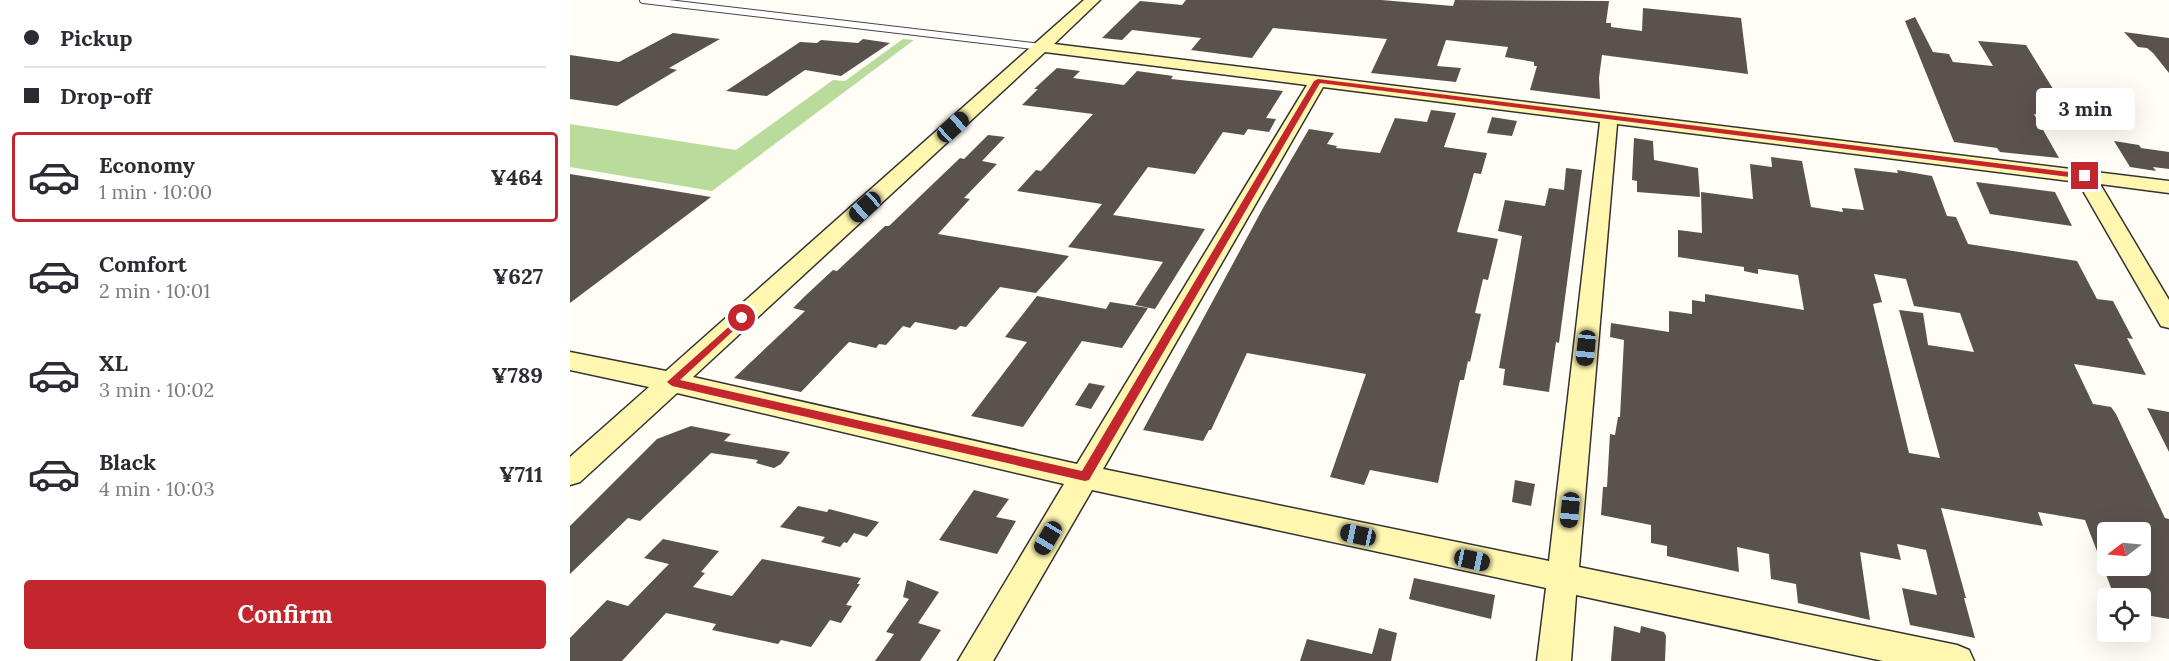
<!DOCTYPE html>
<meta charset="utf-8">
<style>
body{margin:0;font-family:Lora,serif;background:#f7f7f7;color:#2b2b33;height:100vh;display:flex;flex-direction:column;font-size:22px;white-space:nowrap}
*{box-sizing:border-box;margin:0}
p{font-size:20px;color:#7c7c81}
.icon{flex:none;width:33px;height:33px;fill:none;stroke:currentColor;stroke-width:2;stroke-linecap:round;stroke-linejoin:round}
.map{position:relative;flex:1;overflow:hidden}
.sheet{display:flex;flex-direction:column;background:#fff;width:570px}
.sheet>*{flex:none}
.guide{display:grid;align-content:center;height:132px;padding:0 24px;background:#fff}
.needle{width:39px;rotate:254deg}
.fabs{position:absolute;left:1527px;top:522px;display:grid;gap:12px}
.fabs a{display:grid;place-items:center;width:54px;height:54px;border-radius:6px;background:#fff;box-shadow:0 6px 24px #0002;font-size:30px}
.end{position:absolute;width:27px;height:27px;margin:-14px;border:8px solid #c4262e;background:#fff;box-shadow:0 0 0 3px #fff}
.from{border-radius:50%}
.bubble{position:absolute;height:42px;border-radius:6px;background:#fff;box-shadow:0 6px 24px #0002;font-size:20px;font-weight:700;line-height:42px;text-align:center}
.car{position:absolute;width:18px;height:36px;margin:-18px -9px;border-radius:8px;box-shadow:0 0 4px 2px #0007;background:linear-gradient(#222 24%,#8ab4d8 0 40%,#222 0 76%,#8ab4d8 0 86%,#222 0)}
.guide b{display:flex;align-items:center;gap:21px;height:57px;font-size:22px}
.guide b+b{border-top:2px solid #e1e1e2}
.guide i{width:15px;height:15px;background:#2b2b33}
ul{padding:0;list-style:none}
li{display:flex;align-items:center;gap:18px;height:90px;margin:0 12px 9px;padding:0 12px;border:3px solid transparent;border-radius:6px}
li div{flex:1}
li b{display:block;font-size:22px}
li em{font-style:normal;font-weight:700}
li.current{border-color:#c4262e}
li>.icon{width:54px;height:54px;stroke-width:1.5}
.cta{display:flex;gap:12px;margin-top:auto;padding:12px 24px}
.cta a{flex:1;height:69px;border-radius:6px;background:#c4262e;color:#fff;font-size:24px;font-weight:700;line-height:69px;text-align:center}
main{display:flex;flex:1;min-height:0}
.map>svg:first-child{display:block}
.forest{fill:#b9dc9c}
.building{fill:#5a524d;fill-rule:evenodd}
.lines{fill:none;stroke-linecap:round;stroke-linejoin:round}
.lane-casing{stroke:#444;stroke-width:8}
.secondary-casing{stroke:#333;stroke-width:3}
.lane{stroke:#fff;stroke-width:6}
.secondary{fill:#fff6b0;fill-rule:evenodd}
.route{fill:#c4262e}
</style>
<main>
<section class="sheet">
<div class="guide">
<b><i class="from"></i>Pickup</b>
<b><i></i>Drop-off</b>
</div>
<ul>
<li class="current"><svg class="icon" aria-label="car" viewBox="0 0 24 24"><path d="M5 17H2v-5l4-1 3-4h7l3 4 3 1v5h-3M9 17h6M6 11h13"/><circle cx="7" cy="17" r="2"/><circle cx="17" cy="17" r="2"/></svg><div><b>Economy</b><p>1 min · 10:00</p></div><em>¥464</em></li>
<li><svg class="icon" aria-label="car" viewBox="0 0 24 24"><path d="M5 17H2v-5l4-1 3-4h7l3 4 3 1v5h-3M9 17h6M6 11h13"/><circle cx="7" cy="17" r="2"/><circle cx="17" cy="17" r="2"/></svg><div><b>Comfort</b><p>2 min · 10:01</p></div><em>¥627</em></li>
<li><svg class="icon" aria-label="car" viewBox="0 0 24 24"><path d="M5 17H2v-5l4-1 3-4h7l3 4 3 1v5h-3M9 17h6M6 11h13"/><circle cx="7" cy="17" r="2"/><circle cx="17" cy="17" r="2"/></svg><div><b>XL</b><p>3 min · 10:02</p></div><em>¥789</em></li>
<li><svg class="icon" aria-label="car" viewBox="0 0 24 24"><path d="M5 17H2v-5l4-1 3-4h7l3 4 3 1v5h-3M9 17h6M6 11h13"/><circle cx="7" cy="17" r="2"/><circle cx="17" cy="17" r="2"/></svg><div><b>Black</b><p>4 min · 10:03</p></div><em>¥711</em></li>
</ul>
<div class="cta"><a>Confirm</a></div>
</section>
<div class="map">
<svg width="1599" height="661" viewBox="0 0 1599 661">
<rect width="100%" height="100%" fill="#fffdf5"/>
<!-- forest -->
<path class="forest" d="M333 39 344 40 142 191 0 167V124L166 150 263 80 275 81Z"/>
<!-- building -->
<path class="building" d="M616 0H811L883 6 885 0 1039 1 1036 23H1041V27L1072 31 1073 8 1171 18 1178 74 1032 55 1029 78 1030 99 960 90 967 66H964V62L935 57 938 47 876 40 867 66 891 68 886 82 801 73 817 39 703 28 682 58 621 50 631 38 562 30 552 40 532 38 570 1 612 5Z
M1345 17 1363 52 1379 54 1383 62 1423 66 1408 41 1456 45 1496 110 1483 109 1487 117 1464 114 1489 158 1430 152 1427 148 1384 142 1335 21Z
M1554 32 1599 38V73L1583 53 1577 48 1568 47Z
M103 33 150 39 99 68 107 70 47 106 0 99V55L49 62Z
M293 39 320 43 271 76 235 70 197 96 156 91 230 42 247 43 251 40 288 43Z
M487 68 510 71 503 78 554 85 567 71 603 76 601 79 713 91 696 118 706 119 699 132 678 129 674 135 653 132 625 174 578 167 543 215 635 229 585 309 565 305 593 262 498 247 532 204 447 191 466 170 471 171 523 114 452 105 468 89H464Z
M861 110 886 113 874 147 917 153 911 174 904 173 887 232 928 239 918 280 913 279 905 313 911 314 900 362 898 361 894 380H890L868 483 800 470 794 485 760 477 796 374 677 353 641 430H639L633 441 573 430 693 208 739 129 764 133 757 144 767 146 766 148 810 153 825 118 857 122Z
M922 117 947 121 942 136 917 133Z
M418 135 435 137 412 161 427 164 394 198 400 199 368 234 499 256 466 293 430 287 396 327 390 326 386 330 345 322 340 328 333 326 316 345 309 344 306 348 279 342 231 392 164 378 235 311 223 308 235 296 263 270 267 271 315 226H319L390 158 394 159Z
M1064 138 1083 141 1084 160 1128 168 1130 197 1067 192V181L1062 180Z
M1544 141 1569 145 1571 148 1599 152V169L1583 167 1586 171 1560 167Z
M1201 157 1232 161 1241 207 1273 212 1272 208 1294 210 1284 168 1328 173 1327 170 1362 176 1377 216 1386 217 1398 244 1507 261 1527 299 1543 301 1563 339 1557 338 1576 375 1504 364 1523 404 1541 407 1546 414 1595 518 1599 519V619L1570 614V598H1545L1515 520 1468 512 1473 526 1371 508 1396 598H1394L1405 638 1340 625 1332 588 1367 595 1356 550 1327 544 1331 560 1290 552 1300 620 1228 603 1226 584 1201 579 1199 554 1167 547 1169 572 1097 556V546L1081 543V525L1031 515 1033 487H1037L1040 434 1045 435 1048 417H1050L1054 340 1040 337 1041 323 1099 332V311L1122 314V300L1135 302V294L1234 310 1228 275 1188 269V274L1174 271V267L1108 257V230L1132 233 1131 192 1183 199 1180 164 1202 167ZM1304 274 1336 279 1344 306 1390 313 1404 352 1358 345 1353 313 1329 310 1370 458 1339 453 1303 304 1312 302ZM1538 532H1570V566H1538Z
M996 168 1012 170 989 343 986 342 979 392 933 385 935 369 929 368 952 236 928 231 935 200 975 206 979 188 994 190Z
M0 174 141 197 0 303Z
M1406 182 1485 192 1502 226 1420 214Z
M467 296 536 309 540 302 578 308 552 348 512 341 453 427 401 416 457 342 435 337Z
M519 383 535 386 521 409 505 405Z
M1577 408 1599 412V452Z
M121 426 161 434 154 441 220 452 211 464 204 468 186 463 188 460 141 453 70 521 58 518 0 574V526L87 439Z
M945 480 965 484 961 506 942 502Z
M404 490 439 499 426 517 446 521 427 554 369 540Z
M228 506 257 512 259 509 309 522 297 537 284 533 277 543 274 542 270 547 251 542 255 537 210 527Z
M93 539 149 551 131 572 135 573 123 587 162 596 192 559 291 578 287 584H290L276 605 282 606 271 623 260 620 241 647 211 640 208 644 142 630 146 624 96 613 52 661H0V638L37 600 58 606 99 564 74 558Z
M844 578 925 595 921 619 839 599Z
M337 580 369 592 348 623 371 630 350 661H305L324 634 316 632 339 599 333 597Z
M1044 626 1070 633 1071 626 1094 632 1096 636 1095 661H1041Z
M809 628 827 633 821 661H730L737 639 802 654Z"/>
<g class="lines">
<!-- lane casing -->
<g class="lane-casing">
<path id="lane" d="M73 0 471 47"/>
</g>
<!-- secondary casing -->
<g class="secondary-casing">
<path id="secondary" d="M514 0H530L484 44 1599 181V193L1530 184 1599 300V328L1591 326 1508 182 1047 124 1009 567 1387 645 1399 650 1404 661H1313L1006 595 1001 661H967L976 588 522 490 423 661H388L494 484 107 393 10 482 0 485V457L79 387 0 370V352L96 371ZM475 52 737 85 507 464 123 377ZM753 87 1030 122 979 561 533 469Z"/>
</g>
<!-- lane -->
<use href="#lane" class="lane"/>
<!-- secondary -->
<use href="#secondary" class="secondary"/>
</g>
<!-- route -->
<path class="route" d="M748 79 1515 174 1519 176 1515 179 750 83 519 480 515 481 102 386 97 382 172 315 177 318 175 320 110 380 512 471 744 81Z"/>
</svg>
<div class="fabs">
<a><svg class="needle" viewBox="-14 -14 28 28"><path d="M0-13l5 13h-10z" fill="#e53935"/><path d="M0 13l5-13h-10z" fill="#7c7c81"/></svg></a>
<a><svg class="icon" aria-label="locate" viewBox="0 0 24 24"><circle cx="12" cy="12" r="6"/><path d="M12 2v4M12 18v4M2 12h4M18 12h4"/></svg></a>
</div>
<i class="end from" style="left:172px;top:318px"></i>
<i class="end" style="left:1515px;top:176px"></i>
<div class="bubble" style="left:1466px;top:88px;width:99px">3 min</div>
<i class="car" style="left:383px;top:127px;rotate:48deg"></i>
<i class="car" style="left:295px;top:207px;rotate:228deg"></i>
<i class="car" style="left:1016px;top:348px;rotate:186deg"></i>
<i class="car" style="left:1000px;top:510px;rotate:186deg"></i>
<i class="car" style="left:788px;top:535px;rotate:282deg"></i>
<i class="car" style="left:478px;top:538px;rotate:211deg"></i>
<i class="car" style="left:902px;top:560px;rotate:102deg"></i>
</div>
</main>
